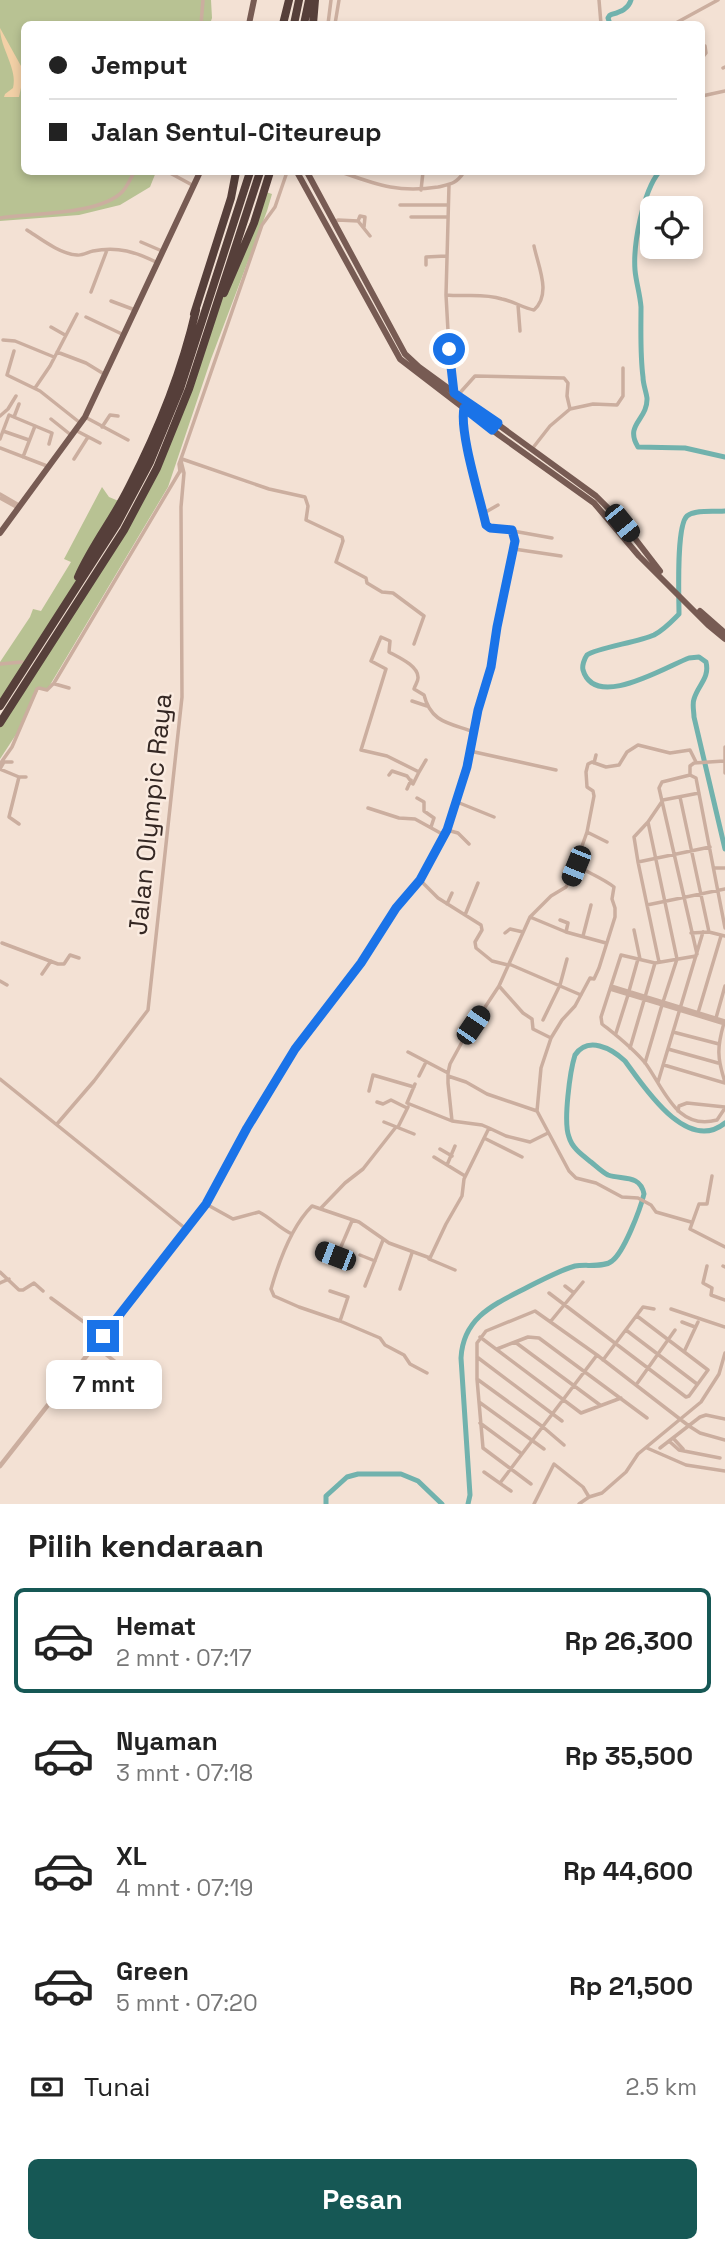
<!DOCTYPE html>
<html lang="id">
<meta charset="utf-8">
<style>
body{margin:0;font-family:"Space Grotesk",sans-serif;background:#f2f2f2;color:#222;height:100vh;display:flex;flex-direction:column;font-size:26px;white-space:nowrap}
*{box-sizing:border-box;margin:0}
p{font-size:23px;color:#767676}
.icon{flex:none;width:38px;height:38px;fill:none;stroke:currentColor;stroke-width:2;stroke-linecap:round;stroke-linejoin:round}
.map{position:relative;height:1504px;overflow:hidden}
.drawer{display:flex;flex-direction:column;background:#fff;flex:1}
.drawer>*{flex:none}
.guide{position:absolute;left:21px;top:21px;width:684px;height:154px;border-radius:10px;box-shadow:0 4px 10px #0003;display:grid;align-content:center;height:154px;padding:0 28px;background:#fff}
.buttons{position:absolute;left:640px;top:196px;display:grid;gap:14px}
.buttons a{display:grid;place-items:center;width:63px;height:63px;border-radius:10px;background:#fff;box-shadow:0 4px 10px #0003;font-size:35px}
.end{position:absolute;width:32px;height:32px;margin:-16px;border:9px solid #1a73e8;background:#fff;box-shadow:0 0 0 4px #fff}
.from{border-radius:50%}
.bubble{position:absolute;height:49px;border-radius:10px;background:#fff;box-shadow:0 4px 10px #0003;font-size:23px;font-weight:800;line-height:49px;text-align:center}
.car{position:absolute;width:21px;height:42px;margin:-21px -10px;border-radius:9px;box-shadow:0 0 5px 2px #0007;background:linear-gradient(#222 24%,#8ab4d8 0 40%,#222 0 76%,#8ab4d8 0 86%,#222 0)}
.guide b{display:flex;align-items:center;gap:24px;height:66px;font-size:26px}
.guide b+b{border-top:2px solid #e0e0e0}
.guide i{width:18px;height:18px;background:#222}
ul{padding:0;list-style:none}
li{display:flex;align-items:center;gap:21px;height:105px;margin:0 14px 10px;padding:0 14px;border:4px solid transparent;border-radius:10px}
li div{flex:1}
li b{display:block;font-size:26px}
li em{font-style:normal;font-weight:800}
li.selected{border-color:#165855}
li>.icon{width:63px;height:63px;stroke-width:1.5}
h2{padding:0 28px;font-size:32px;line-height:84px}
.pay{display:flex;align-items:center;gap:18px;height:77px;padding:0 28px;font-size:26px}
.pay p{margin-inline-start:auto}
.primary-button{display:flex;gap:14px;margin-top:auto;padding:14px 28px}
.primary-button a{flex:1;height:80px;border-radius:10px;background:#165855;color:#fff;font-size:28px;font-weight:800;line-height:80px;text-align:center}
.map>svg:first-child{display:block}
.green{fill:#b8c293}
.sand{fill:#f2d0a6}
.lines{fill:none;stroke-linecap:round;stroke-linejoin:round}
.river{stroke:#71b2ad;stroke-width:5}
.minor{stroke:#cbae9f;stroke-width:3.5}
.tertiary{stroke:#cbae9f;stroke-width:4.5}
.primary{stroke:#775b53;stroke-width:6}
.motorway{stroke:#563f3a;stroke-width:8}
.route{stroke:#1a73e8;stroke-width:9}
.labels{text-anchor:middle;stroke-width:5;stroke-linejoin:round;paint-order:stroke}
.street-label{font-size:26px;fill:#342723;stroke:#faebe0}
</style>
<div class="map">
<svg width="725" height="1504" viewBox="0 0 725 1504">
<rect width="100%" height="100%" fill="#f3e1d4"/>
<!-- green -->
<path class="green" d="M0 0H211L212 18 210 24H24V172H156L150 187 120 205 79 215 0 221Z
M263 191 272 194 267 211 211 359 168 487 47 690 39 688 19 730 0 759V723L124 530 157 468 214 312Z
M102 487 109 497 121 502 69 599 0 706V662L30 617 33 609 41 611 71 562 64 559Z"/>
<!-- sand -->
<path class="sand" d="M0 28 21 66 22 83 19 97H4L5 94 13 88C18 69 0 48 0 28Z"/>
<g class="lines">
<!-- river -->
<path class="river" d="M610 24 608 18 610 15C619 12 628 10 631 0
M659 172C643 192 633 244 635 270 636 282 640 294 641 307 641 330 640 354 643 377 643 384 646 391 647 398 648 420 624 424 638 447L685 448 725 457
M725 511C715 512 695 509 687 516 676 526 679 596 679 614 671 622 665 629 654 635 639 642 596 648 587 655 584 659 582 666 583 670 595 711 667 666 689 658L699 657 706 662C710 678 698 685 694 699 692 704 694 712 694 717L725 849
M326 1504V1496L347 1477 358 1474H401L418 1481 442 1504
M468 1504 470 1495 461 1358C463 1317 495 1304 526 1288 542 1280 558 1271 575 1266 585 1264 604 1268 612 1261 624 1252 640 1210 644 1194 640 1174 622 1180 608 1175 602 1172 596 1166 591 1162 582 1155 572 1148 569 1137 563 1122 570 1071 575 1055 588 1036 611 1048 625 1061 644 1087 687 1154 725 1123"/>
<!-- minor -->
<path class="minor" d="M599 0 601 24
M201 24 203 0
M328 24 331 0
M335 24 339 0
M674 24 718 0
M702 47 705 46 706 53 702 58
M723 68 725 67
M702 96 725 91
M341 172C378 185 398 193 438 187 451 184 456 184 464 172
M170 173 194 186
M449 185 446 295 449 349 454 392
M421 190 423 172
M400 205H448
M411 217H447
M0 218C32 213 101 215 123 191 128 185 131 178 134 172
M358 221 360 216 365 217 364 227
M335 222 338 220 358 221 370 236
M27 230C41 239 60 254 77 255 82 256 88 252 93 251 118 246 136 252 158 263
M141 242 162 251
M426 265V257L446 256
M91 292 107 250
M446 295C466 297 483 293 502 299 513 301 523 308 534 310 552 294 538 266 534 246
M111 301 135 310
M518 305 520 331
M86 317 124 335
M51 327 65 335
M3 340 15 341 54 357
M14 351 7 375 40 391 79 422
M57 352 86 363 104 374
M35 388 50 366 77 314
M458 395 475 376 564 378 568 383 567 396 570 409 593 404 617 405 623 396V368
M0 416 8 409 16 396
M14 417 19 404
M85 417 128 440
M51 419 71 435
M102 427 110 415 118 416
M3 431 29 440
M77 431 100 443
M0 439 9 415 52 433 49 444
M0 448 47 466
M532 449 550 426 570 409
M23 457 35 426
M74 459 88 437
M182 459 269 489 305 497 308 506 306 520 342 537 343 541 336 562 366 578 367 583 382 592 393 593 424 616 414 644
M180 472 179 464 183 453 262 225 275 207 287 172
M0 494 19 505
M0 498 18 508
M484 513 498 505
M513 531 552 538
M514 549 561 556
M0 664 22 662
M55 684 69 688
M412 701 427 706
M725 747V773
M470 751 556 770
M426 760 419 772 387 756 361 750 386 669 371 661 381 637 390 641 389 652C398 657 419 666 418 678 418 682 415 685 414 689L424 695C431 723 450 723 474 732
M12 762H4L0 769 19 777 9 817 19 824
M594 763 596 755
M0 764 12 747 37 689 39 688 47 690 54 683 180 471
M389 775 392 771 407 776 413 784
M690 775V766L694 763 724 761
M19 777H26
M413 784 419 772
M407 789 411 780
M680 797 709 932
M417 798 424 802V811L434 818 431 827
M457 802 494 817
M368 808 399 818 415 819 444 835
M648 822 634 837 638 862 710 847
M447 830 458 833 469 844
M587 832 607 842
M638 862 647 905
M715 868H725
M420 880 438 898 481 925 482 930 475 942 476 948 492 961 508 965
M447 904 452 893
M465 915 478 883
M530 917 566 932 606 943
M560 920 568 923 566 932
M634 930 640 959
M505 933 510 929 523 932
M691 933 709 932 725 936
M583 936 591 905
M2 943 58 964H64L70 955 79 958
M697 954 659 788 662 782 690 775 696 778 725 928
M659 962 647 905 725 889
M655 963 621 955 601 1017 602 1024C617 1036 633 1048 646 1064 664 1089 677 1131 717 1120L725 1108
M509 964 581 995
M42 974 51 961
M0 981 7 985
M499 986 523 1013 532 1019 533 1029 551 1038 562 1020 575 1006 590 978 594 979 599 968 615 917V908L612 899 614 887C604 879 589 873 577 866
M611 986 725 1021
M610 989 725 1024
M629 991 638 959
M663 1002 677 959 648 822 663 800 699 793
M698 1013 721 936
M716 1018 725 986
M543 1020 560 985 567 959
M724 1023C717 1047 717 1058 725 1082
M673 1032 719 1044
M616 1033 628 995
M551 1038 541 1068 537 1111 569 1171 576 1178 596 1183 622 1197 638 1198 651 1205 656 1212 691 1222
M630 1048 655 963 696 956
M668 1049 718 1063
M408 1052 448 1073
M645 1063 662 1005
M664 1065 725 1083
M419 1076 426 1062
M448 1076 466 1082 487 1094 537 1111
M0 1079 186 1229
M658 1082 703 932
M415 1084 407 1103 452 1121
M369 1091 373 1075 414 1087
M377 1102 383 1104 391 1100 407 1108
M678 1111 679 1106 687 1103 725 1107
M384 1122 414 1134
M57 1124 94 1081 148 1010 182 697 181 507 184 473 181 461
M398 1127 408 1107
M489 1128 506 1136 530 1142 548 1133
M484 1138 522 1157
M440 1149 452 1156
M434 1157 465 1176
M447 1165 455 1146
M712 1176 707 1204H699L690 1229 725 1247
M206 1204 233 1219 259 1212C271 1218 279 1228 292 1234
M321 1208 345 1183 363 1169 396 1127
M321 1251 337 1256 352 1221
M360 1255 375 1261
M429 1259 455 1270
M707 1266 703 1283 712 1288 711 1295 725 1300
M723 1266 725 1267
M0 1272 19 1290H23L34 1283 43 1291
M0 1283 9 1279
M365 1286 383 1240
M565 1286 574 1293
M400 1289 412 1253
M330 1291 348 1297 340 1321
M549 1293 686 1397 689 1396 708 1370 637 1316
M51 1298 103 1336
M671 1309 725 1327
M551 1321 583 1282
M682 1322 695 1327
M626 1330 697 1384
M480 1337 581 1413 621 1398
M515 1342 528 1337 539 1338 647 1418
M95 1346 135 1377 136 1381 133 1388
M497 1349 515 1342 600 1405
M684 1352 698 1322
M477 1357 562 1421
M603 1360 643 1307 654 1309
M427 1373 410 1364 404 1355 385 1345 380 1338 340 1321 299 1307 274 1296 271 1289C279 1261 291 1227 312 1206L359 1222 389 1243 430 1258 446 1224 462 1196 464 1179 489 1128 482 1125 452 1121 448 1083V1073L450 1064 462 1042 499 986 530 917 551 896 566 887 570 880 587 832 594 796 593 791 587 787 586 772 588 764 592 762 606 767 619 765 627 752 638 745 670 753 690 750 696 762
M477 1379 543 1427 564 1445
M636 1385 675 1330
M479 1402 544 1449
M480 1423 522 1454
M673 1438 683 1449
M669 1441 679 1450 720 1458
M647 1448 686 1465 725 1471
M660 1448 700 1417 706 1415 725 1419
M484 1472 511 1491
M500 1483 597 1355
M531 1484 483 1448 477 1379V1343L486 1331 535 1311 597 1355 689 1426 700 1433 725 1440
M534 1504 554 1464 583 1487 589 1497
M579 1504 589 1497 602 1493 626 1472 638 1454 701 1402 719 1374 725 1353"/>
<!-- tertiary -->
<path class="tertiary" d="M0 1466 206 1204 247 1128 295 1049 361 963 396 909 420 880 447 830 459 793 478 710 491 667 497 627 515 541 512 530 490 528 486 525C480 498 459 432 464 408"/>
<!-- primary -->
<path class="primary" d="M249 24 254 0
M297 172 400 359 499 435 594 503 639 556 708 625 725 639
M307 172 405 354 419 367 596 496 623 523 660 571
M0 533 85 417 200 172
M700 611 725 633"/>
<!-- motorway -->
<path class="motorway" d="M283 24 289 0
M294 24 299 0
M304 24 309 0
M313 24 315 0
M224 293 254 223 270 172
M194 314 231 198 236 172
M78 577C92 545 114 518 129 487 158 431 182 371 196 310
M0 706 117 524 150 462 180 389 250 172
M0 723 124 530 157 468 189 389 260 172"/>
</g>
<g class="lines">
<!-- route -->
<path class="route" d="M103 1336 206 1204 247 1128 295 1049 361 963 396 908 420 880 447 830 467 767 478 710 491 667 497 627 515 541 512 530 490 528 486 525C480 498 459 432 464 408L492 430 498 423 454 393 449 349"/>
</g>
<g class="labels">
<!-- street labels -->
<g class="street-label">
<text transform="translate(150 814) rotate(-84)" y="9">Jalan Olympic Raya</text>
</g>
</g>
</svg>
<div class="buttons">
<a><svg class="icon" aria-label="locate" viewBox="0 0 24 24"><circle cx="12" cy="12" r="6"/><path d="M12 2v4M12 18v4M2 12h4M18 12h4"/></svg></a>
</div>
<i class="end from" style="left:449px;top:349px"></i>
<i class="end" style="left:103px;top:1336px"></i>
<div class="bubble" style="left:46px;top:1360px;width:116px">7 mnt</div>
<i class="car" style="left:622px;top:523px;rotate:141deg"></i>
<i class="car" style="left:576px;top:866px;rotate:202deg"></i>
<i class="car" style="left:473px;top:1025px;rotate:34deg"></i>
<i class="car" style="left:335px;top:1256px;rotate:291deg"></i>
<div class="guide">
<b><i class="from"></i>Jemput</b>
<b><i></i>Jalan Sentul-Citeureup</b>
</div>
</div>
<section class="drawer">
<h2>Pilih kendaraan</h2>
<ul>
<li class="selected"><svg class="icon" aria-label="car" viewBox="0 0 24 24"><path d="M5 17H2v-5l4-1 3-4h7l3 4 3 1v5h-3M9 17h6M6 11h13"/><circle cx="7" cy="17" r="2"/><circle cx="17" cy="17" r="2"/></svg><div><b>Hemat</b><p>2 mnt · 07:17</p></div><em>Rp 26,300</em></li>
<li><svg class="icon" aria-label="car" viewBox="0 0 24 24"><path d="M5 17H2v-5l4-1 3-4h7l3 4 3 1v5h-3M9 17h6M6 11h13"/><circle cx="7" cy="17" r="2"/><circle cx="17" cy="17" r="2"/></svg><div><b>Nyaman</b><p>3 mnt · 07:18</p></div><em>Rp 35,500</em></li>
<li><svg class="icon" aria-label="car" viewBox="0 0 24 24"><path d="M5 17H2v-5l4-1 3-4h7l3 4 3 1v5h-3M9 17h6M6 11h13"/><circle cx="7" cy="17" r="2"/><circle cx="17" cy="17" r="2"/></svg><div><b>XL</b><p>4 mnt · 07:19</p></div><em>Rp 44,600</em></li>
<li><svg class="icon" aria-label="car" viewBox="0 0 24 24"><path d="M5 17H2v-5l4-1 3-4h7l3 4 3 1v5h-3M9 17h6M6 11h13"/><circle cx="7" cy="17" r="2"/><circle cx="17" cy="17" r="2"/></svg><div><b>Green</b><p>5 mnt · 07:20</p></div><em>Rp 21,500</em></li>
</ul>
<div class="pay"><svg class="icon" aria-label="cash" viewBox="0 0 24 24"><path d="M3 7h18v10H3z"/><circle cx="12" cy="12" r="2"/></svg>Tunai<p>2.5 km</p></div>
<div class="primary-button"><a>Pesan</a></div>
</section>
